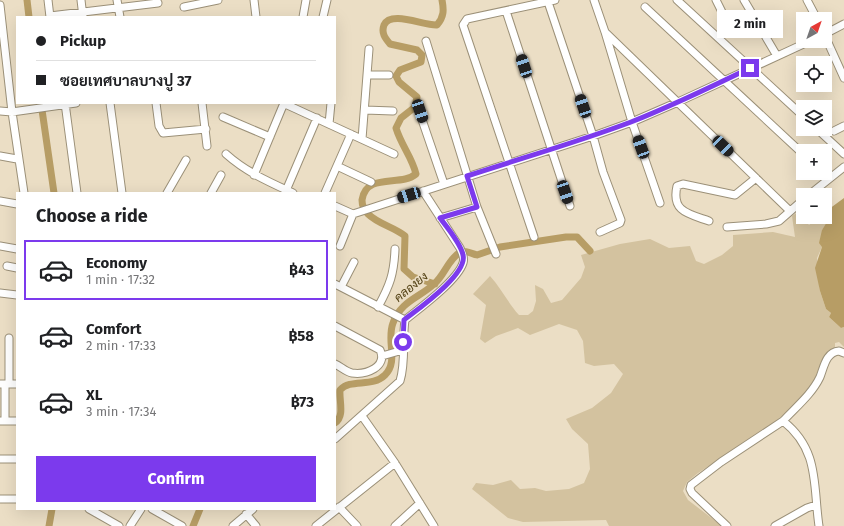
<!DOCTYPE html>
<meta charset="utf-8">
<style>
body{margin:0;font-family:"Fira Sans",Sarabun,sans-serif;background:#f6f6f6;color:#202124;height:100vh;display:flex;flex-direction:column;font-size:15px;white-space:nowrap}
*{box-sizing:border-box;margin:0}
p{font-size:13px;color:#757577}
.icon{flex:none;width:22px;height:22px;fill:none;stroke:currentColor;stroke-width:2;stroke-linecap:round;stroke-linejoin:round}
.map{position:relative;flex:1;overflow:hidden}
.details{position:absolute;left:16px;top:192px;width:320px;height:318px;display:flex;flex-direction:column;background:#fff;border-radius:0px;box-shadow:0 4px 16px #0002}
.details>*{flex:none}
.banner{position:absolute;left:16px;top:16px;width:320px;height:88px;border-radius:0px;box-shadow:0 4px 16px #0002;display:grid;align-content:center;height:88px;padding:0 20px;background:#fff}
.needle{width:26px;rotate:40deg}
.buttons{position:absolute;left:796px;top:12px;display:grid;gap:8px}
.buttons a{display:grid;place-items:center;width:36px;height:36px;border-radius:0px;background:#fff;box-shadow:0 4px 16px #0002;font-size:20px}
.end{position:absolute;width:18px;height:18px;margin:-9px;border:5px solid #7c3aed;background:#fff;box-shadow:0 0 0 2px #fff}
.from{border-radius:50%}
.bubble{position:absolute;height:28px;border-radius:0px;background:#fff;box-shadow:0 4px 16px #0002;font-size:13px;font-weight:700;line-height:28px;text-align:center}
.car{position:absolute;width:12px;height:24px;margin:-12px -6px;border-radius:5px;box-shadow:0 0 3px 1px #0007;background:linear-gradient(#222 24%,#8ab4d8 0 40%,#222 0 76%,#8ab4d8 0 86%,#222 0)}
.banner b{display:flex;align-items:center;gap:14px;height:38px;font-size:15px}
.banner b+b{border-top:1px solid #e0e0e0}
.banner i{width:10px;height:10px;background:#202124}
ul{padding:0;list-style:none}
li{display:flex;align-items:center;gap:12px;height:60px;margin:0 8px 6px;padding:0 12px;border:2px solid transparent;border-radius:0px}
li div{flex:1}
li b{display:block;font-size:15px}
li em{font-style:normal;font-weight:700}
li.current{border-color:#7c3aed}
li>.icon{width:36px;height:36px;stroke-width:1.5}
h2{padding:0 20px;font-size:18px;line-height:48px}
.primary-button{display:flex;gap:8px;margin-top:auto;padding:8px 20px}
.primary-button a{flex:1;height:46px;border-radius:0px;background:#7c3aed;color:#fff;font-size:16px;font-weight:700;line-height:46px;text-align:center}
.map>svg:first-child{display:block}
.green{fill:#d3c29f}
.water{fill:#b79d65}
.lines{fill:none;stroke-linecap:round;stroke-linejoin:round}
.canal{stroke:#b79d65;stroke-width:7}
.minor-casing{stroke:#9b9078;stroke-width:9}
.minor{stroke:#fff;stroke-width:7}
.route{stroke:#7c3aed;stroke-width:5}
.labels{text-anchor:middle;stroke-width:3.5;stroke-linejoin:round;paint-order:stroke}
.water-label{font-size:12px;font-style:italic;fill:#524013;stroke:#ebdec5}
</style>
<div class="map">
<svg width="844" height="526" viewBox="0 0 844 526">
<rect width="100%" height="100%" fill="#ebdec5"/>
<!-- green -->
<path class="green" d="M798 212 809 225 819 217H825L828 222 822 230V247L817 258 820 291 826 309 831 313 829 317 841 328 844 327V347L839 342 835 343V347L820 365 812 386 802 397 772 425 698 473 687 482 683 491 688 500 722 526H609L606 520 523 522 508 518 472 489 476 483 493 485 511 480 520 489 535 488 546 491 569 489 584 483 590 469 588 444 572 429 566 419 592 408 611 393 623 374 614 364 594 366 585 363 583 341 577 330 559 324 530 335 518 328 496 336 485 343 480 339 486 305 473 294 490 276C501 288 508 303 519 315H528L533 311 536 301 535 285 543 289 551 303 562 300 581 278 585 267 581 255 620 244 650 239 669 248 690 246 696 261 704 264 722 255 733 246V235L773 232 795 237 792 216Z"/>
<!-- water -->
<path class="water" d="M844 198V327L841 328 829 317 831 313 826 309 820 291 815 268 822 247 819 243 822 230 827 222 825 217V212Z"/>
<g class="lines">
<!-- canal -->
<path class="canal" d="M27 0 29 17
M41 103 54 193
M435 284 413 277 404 269 405 236C394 227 378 224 368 214 364 210 362 205 362 200 366 172 401 187 416 174 412 157 401 145 396 128L401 118 415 107 417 97 399 82 396 76 400 70 421 62 422 55 417 50 390 44C385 38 381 33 384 25 391 10 424 26 437 25 444 17 444 10 442 0
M335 423C345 416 339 401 340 390 351 378 372 388 385 375 399 361 386 341 393 323 401 301 419 298 434 284 444 276 448 260 459 253 466 250 470 253 477 255L500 247 566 237H577L590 251
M49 526 52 509
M193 526 200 509"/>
<!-- minor casing -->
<g class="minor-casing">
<path id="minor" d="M48 0 50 17
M81 0 83 17
M117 0 120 17
M254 0 256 17
M594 0 605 32 632 122 660 203
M677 0 803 116
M716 0 722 12
M744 0 777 56
M807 0 817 19
M548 2 593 136 603 172 621 220 620 223 600 232
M0 5 12 112 24 193
M184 7 218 0
M645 7 803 154
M506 11 570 206
M50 16 158 3
M303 17 306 0
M323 17 327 0
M605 32 790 211
M825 34 844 24
M825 36 844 78
M426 41 477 207 496 254
M368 75H389
M65 103 77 193
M110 103 122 193
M156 103 159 126 163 133 206 129
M202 103 207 146
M283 103 394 154
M365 110 393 111
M0 111 12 112 76 103
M419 111 444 184
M223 117 270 137
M329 124 331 103
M817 129 844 154
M834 131 844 126
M362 139 369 49
M226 154C246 172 269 182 293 193
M0 156 17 159
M337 166 371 182
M254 175 284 103
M167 193 186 160
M211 193 221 175
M285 193 317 118
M325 193 351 134
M809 195 844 167
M0 201 17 204
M335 206 353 214 593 136 632 122 678 102 810 41
M440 218 477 207
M709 221C689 214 671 212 677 186L683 184 735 195 756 178
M727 227 766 224 779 221 803 200
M534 237 463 25 467 19 555 0
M0 246 17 249
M340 246 353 214
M7 266 17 268
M335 284 405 320
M341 287 354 262
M0 293 17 295
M378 307C390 285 394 274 395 249
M335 326 380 350C388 367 366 375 352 373 346 372 340 366 335 364
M9 338V384
M382 356 403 350
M0 384H17
M362 416 395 463 434 526
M0 421H17
M5 421V384
M783 421C796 407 812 394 820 377 824 367 826 352 839 351L844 353
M335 439 400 381C406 362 402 340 405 320 420 308 457 281 463 263 465 257 462 253 460 248L423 191
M0 459H17
M0 499H17
M339 507 357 526
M89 509 119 526
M152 509 182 526
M246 514 256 526
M130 526 141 509
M233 526 253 509
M316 526 395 463
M395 526 420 503
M727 526 692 493 690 489 691 485 721 462 783 421C820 450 813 486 819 526
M775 526 807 508 816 505"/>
</g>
<!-- minor -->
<use href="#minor" class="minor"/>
</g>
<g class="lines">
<!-- route -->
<path class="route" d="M403 342 404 320C418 309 468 274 463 255 461 244 447 227 440 218L477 207 467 176C522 158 578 142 631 122 672 106 711 87 750 68"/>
</g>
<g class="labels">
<!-- water labels -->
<g class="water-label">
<text transform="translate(411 287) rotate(-39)" y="4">คลองยง</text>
</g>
</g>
</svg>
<div class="buttons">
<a><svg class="needle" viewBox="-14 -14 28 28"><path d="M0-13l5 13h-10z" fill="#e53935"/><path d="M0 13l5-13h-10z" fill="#757577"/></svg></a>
<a><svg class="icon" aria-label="locate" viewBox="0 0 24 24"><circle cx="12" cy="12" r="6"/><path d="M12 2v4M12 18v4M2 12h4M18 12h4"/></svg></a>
<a><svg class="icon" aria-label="layers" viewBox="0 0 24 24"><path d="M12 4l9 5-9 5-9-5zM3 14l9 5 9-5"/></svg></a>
<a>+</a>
<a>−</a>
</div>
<i class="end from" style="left:403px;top:342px"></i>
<i class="end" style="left:750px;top:68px"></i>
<div class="bubble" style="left:717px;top:10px;width:66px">2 min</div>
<i class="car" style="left:524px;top:66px;rotate:342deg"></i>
<i class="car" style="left:583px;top:106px;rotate:341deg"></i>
<i class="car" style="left:420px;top:111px;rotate:161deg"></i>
<i class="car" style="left:723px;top:146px;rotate:134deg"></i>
<i class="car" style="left:641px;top:147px;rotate:340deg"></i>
<i class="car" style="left:565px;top:192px;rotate:161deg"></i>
<i class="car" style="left:409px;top:195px;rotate:253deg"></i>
<div class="banner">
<b><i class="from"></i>Pickup</b>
<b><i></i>ซอยเทศบาลบางปู 37</b>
</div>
<section class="details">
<h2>Choose a ride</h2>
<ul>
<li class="current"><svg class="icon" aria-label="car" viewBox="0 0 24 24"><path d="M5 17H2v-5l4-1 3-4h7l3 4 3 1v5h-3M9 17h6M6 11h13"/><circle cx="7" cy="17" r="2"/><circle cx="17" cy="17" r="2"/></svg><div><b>Economy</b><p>1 min · 17:32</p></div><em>฿43</em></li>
<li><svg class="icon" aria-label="car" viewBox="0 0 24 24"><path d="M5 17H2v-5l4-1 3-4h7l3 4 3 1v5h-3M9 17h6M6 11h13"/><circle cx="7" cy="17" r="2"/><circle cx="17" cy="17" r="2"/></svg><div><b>Comfort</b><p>2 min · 17:33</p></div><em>฿58</em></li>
<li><svg class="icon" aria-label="car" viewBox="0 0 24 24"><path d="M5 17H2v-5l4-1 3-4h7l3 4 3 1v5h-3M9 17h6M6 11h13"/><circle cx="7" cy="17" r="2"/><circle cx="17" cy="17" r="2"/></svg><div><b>XL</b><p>3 min · 17:34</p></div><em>฿73</em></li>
</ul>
<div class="primary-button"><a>Confirm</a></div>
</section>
</div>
